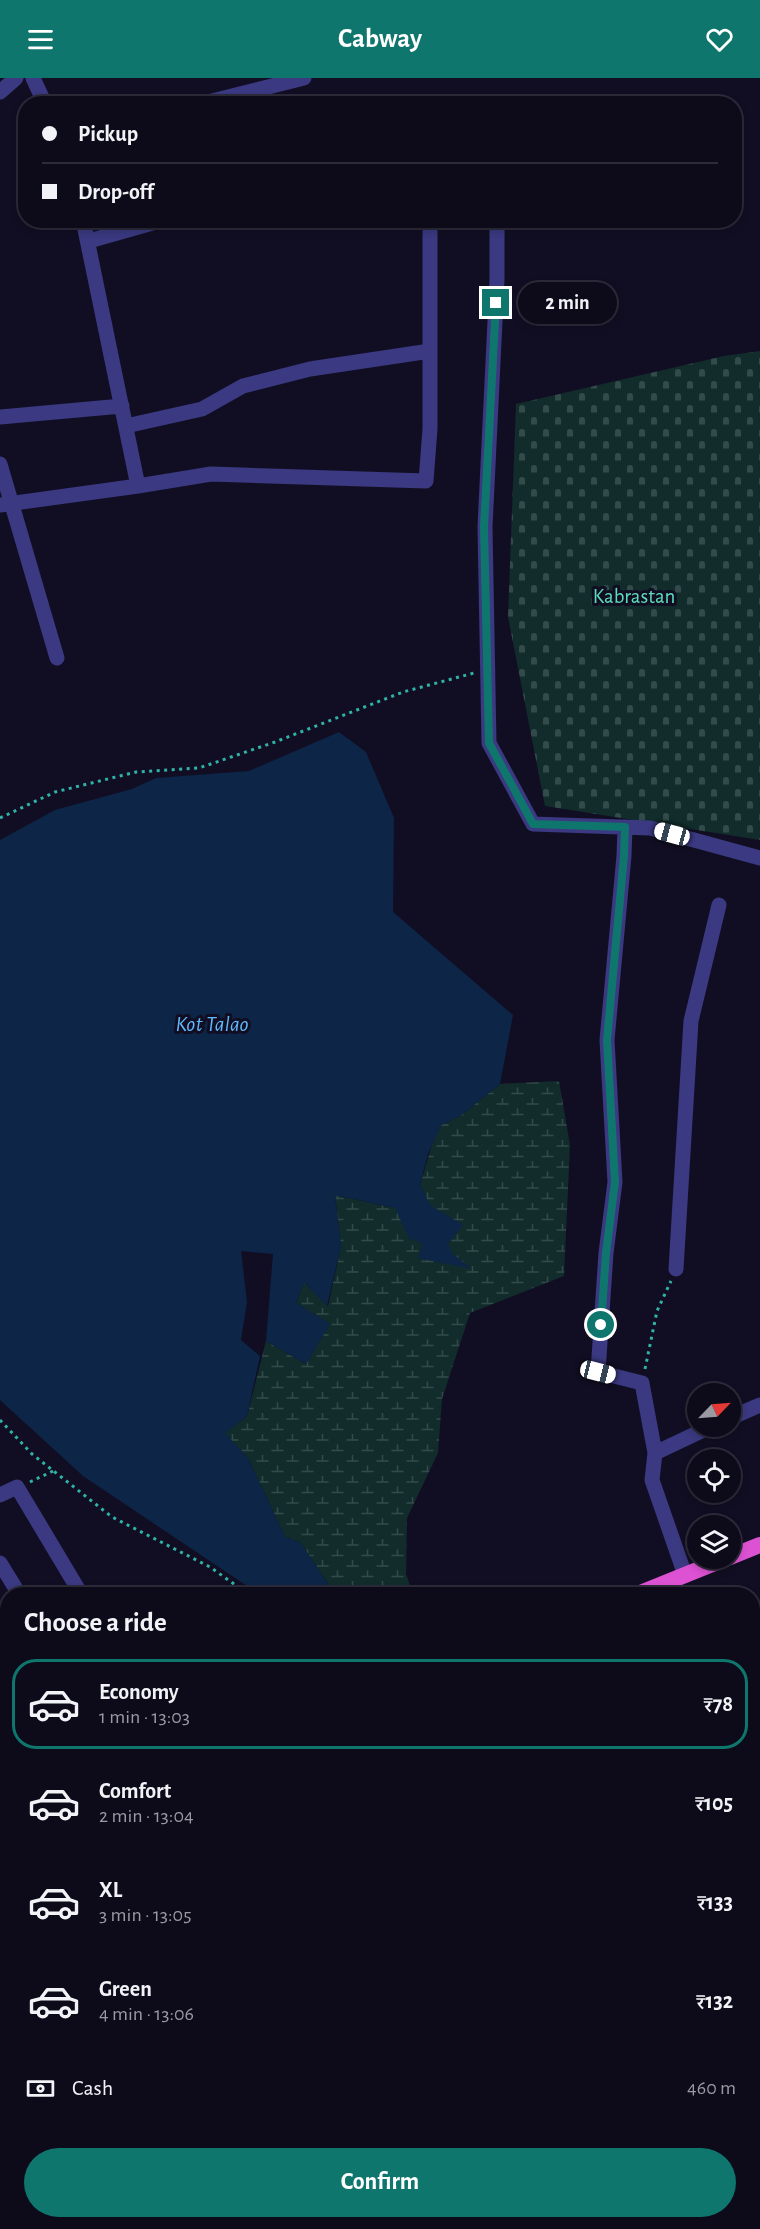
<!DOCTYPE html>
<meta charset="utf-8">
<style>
body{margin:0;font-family:"Alegreya Sans",sans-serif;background:#1b1827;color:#f1f3f6;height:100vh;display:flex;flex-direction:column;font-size:22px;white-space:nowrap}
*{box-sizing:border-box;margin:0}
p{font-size:20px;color:#9a9aa2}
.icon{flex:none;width:33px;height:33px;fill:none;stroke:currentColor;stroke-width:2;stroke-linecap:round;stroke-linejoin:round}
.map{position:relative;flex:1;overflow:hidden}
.details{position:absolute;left:0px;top:1509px;width:760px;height:642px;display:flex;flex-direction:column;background:#0d0a1a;border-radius:24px 24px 0 0;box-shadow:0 3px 9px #0003,0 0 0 2px #2d2b39}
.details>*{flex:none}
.hud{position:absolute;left:18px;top:18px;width:724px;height:132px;border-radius:24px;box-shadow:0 3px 9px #0003,0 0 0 2px #2d2b39;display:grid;align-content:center;height:132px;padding:0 24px;background:#0d0a1a}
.needle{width:39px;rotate:65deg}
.controls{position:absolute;left:687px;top:1305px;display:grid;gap:12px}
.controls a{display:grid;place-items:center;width:54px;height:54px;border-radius:50%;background:#0d0a1a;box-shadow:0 3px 9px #0003,0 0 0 2px #2d2b39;font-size:30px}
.end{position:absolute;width:27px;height:27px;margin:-14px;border:8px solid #0f766e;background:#fff;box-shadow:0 0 0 3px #fff}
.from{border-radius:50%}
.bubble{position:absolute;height:42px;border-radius:21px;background:#0d0a1a;box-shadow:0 3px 9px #0003,0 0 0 2px #2d2b39;font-size:20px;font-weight:700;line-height:42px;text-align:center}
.car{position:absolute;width:18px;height:36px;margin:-18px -9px;border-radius:8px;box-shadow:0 0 4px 2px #0007;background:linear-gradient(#fff 24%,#345 0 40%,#fff 0 76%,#345 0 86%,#fff 0)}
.hud b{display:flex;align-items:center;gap:21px;height:57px;font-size:22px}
.hud b+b{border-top:2px solid #2d2b39}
.hud i{width:15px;height:15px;background:#f1f3f6}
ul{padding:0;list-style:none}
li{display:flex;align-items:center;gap:18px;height:90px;margin:0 12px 9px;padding:0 12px;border:3px solid transparent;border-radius:24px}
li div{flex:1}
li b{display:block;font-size:22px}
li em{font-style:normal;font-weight:700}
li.current{border-color:#0f766e}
li>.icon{width:54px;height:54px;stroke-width:1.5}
h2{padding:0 24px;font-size:27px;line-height:72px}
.pay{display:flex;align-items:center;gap:15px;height:66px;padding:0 24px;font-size:22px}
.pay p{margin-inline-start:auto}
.button{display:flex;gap:12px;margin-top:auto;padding:12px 24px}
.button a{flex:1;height:69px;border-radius:36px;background:#0f766e;color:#fff;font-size:24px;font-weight:700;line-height:69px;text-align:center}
header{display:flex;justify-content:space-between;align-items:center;height:78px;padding:0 24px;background:#0f766e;color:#fff;font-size:27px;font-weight:700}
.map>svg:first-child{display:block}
.green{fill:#112c2b}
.wetland{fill:url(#wetland-marsh)}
.cemetery{fill:url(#cemetery-stones)}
.water{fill:#0d2547}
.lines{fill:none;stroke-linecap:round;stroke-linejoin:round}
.path{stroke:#2fb3a7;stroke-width:3;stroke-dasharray:3 4.5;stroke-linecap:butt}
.service{stroke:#3a3981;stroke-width:8}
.minor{stroke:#3a3981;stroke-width:15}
.trunk{stroke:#dc52d2;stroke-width:16}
.route{stroke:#0f766e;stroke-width:8}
.labels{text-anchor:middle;stroke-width:6;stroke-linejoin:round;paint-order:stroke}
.park-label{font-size:21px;fill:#5cdeba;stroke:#110e23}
.water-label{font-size:22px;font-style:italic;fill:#5fb9fd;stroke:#110e23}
</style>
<header><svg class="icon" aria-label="menu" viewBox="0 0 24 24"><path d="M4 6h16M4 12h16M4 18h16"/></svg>Cabway<svg class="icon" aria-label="heart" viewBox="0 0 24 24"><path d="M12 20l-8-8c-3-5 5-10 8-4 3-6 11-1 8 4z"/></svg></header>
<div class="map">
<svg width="760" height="2151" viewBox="0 0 760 2151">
<defs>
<pattern id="wetland-marsh" width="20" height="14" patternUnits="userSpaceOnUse" patternTransform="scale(1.5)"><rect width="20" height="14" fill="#112c2b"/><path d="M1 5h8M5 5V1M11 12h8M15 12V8" fill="none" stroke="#334a4b"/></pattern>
<pattern id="cemetery-stones" width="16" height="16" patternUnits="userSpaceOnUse" patternTransform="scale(1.5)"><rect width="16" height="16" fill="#112c2b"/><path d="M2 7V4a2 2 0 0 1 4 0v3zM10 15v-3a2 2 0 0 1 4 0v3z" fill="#334a4b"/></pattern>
</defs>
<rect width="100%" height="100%" fill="#110e23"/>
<!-- green -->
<path class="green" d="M0 1994 7 2005V2075L0 2079Z"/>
<!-- wetland -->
<path class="wetland" d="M559 1003 570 1067 564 1198 470 1235 442 1321 438 1375 407 1440 406 1496 413 1516H335L300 1464 285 1459 248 1380 224 1355 247 1338 266 1263 306 1286 329 1246 296 1225 304 1204 328 1228 341 1168 335 1117 395 1130 429 1126 420 1107 433 1063 441 1047 460 1038 500 1006Z"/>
<!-- cemetery -->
<path class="cemetery" d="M760 273V762L545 728 508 539 516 326 724 278Z"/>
<!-- water -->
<path class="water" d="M339 654 366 674 394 740 393 834 513 937 500 1006 460 1038 441 1047 428 1076 420 1107 430 1127 463 1147 448 1166 453 1176 472 1191 418 1180 423 1166 409 1160 395 1130 335 1117 341 1168 327 1228 304 1204 296 1225 330 1246 306 1286 266 1263 273 1176 241 1173 247 1224 241 1262 260 1278 247 1338 225 1355 248 1380 285 1459 300 1464 335 1516H259L83 1398 0 1322V762L55 732 132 711 156 700 249 693Z"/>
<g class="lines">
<!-- path -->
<path class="path" d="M0 740 55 714 136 694 199 690 275 664 403 614 474 595
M645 1291 657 1233 671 1203
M0 1342 32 1376 112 1439 210 1489 248 1516
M30 1404 53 1393
M0 1988 8 1996"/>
<!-- service -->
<path class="service" d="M0 2121 8 2116
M96 2144 100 2151"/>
<!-- minor -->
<path class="minor" d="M33 0 45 26
M0 14 16 0
M200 26 304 0
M83 142 138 408
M497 142V202L485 449 489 665 533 746 650 750 760 780
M89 163 163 142
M0 339 122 328
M126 348 202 331 243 308 310 291 430 273
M0 386 57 580
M0 427 138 408 211 396 426 403 430 351V142
M625 749 624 778 607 962 615 1104 606 1175 598 1294 642 1305 655 1375 652 1402 685 1497
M676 1191 691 943 719 827
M730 1340 760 1327
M655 1375 712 1348
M0 1417 17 1409 81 1516
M0 1485 19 1516
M753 1653 760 1650
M0 1666 8 1680
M753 1745 760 1740
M753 2096 760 2093
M394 2144 398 2151
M632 2144 636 2151"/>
<!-- trunk -->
<path class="trunk" d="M730 1479 760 1467
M638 1516 727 1480
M0 1861 8 1857"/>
</g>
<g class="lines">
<!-- route -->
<path class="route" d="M496 225 484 449 489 665 533 746 625 749 624 778 607 962 615 1104 606 1175 601 1247"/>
</g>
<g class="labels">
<!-- park labels -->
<g class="park-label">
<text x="634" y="525">Kabrastan</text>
</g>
<!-- water labels -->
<g class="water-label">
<text x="212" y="953">Kot Talao</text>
</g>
</g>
</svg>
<div class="controls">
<a><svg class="needle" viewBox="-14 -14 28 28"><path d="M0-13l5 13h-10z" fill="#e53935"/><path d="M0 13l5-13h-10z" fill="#9a9aa2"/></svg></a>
<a><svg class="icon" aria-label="locate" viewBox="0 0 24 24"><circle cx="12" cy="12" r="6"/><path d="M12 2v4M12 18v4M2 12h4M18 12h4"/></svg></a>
<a><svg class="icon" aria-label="layers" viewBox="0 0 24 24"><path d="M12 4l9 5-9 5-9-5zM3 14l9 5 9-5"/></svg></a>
</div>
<i class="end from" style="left:601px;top:1247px"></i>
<i class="end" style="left:496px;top:225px"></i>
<div class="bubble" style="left:518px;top:204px;width:99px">2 min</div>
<i class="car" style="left:672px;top:756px;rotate:285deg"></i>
<i class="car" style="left:598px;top:1294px;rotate:104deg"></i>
<div class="hud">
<b><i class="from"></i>Pickup</b>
<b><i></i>Drop-off</b>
</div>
<section class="details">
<h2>Choose a ride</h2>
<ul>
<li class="current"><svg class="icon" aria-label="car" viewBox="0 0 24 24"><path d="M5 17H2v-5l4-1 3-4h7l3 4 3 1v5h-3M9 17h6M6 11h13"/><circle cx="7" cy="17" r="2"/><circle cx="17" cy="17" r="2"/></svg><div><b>Economy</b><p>1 min · 13:03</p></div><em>₹78</em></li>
<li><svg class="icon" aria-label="car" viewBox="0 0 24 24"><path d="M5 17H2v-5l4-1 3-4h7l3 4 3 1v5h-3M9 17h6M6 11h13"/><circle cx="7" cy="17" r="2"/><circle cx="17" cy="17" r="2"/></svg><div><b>Comfort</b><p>2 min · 13:04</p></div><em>₹105</em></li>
<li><svg class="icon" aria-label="car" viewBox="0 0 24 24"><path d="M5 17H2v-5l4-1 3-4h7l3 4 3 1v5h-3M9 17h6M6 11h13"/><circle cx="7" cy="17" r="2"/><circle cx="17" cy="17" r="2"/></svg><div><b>XL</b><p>3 min · 13:05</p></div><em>₹133</em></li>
<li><svg class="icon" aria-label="car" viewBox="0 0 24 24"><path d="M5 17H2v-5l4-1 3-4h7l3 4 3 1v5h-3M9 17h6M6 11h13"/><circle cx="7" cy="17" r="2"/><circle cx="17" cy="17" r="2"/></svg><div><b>Green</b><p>4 min · 13:06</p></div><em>₹132</em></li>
</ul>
<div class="pay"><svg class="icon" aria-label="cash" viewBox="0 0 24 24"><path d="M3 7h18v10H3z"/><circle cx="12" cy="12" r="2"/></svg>Cash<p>460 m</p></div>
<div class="button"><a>Confirm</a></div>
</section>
</div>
